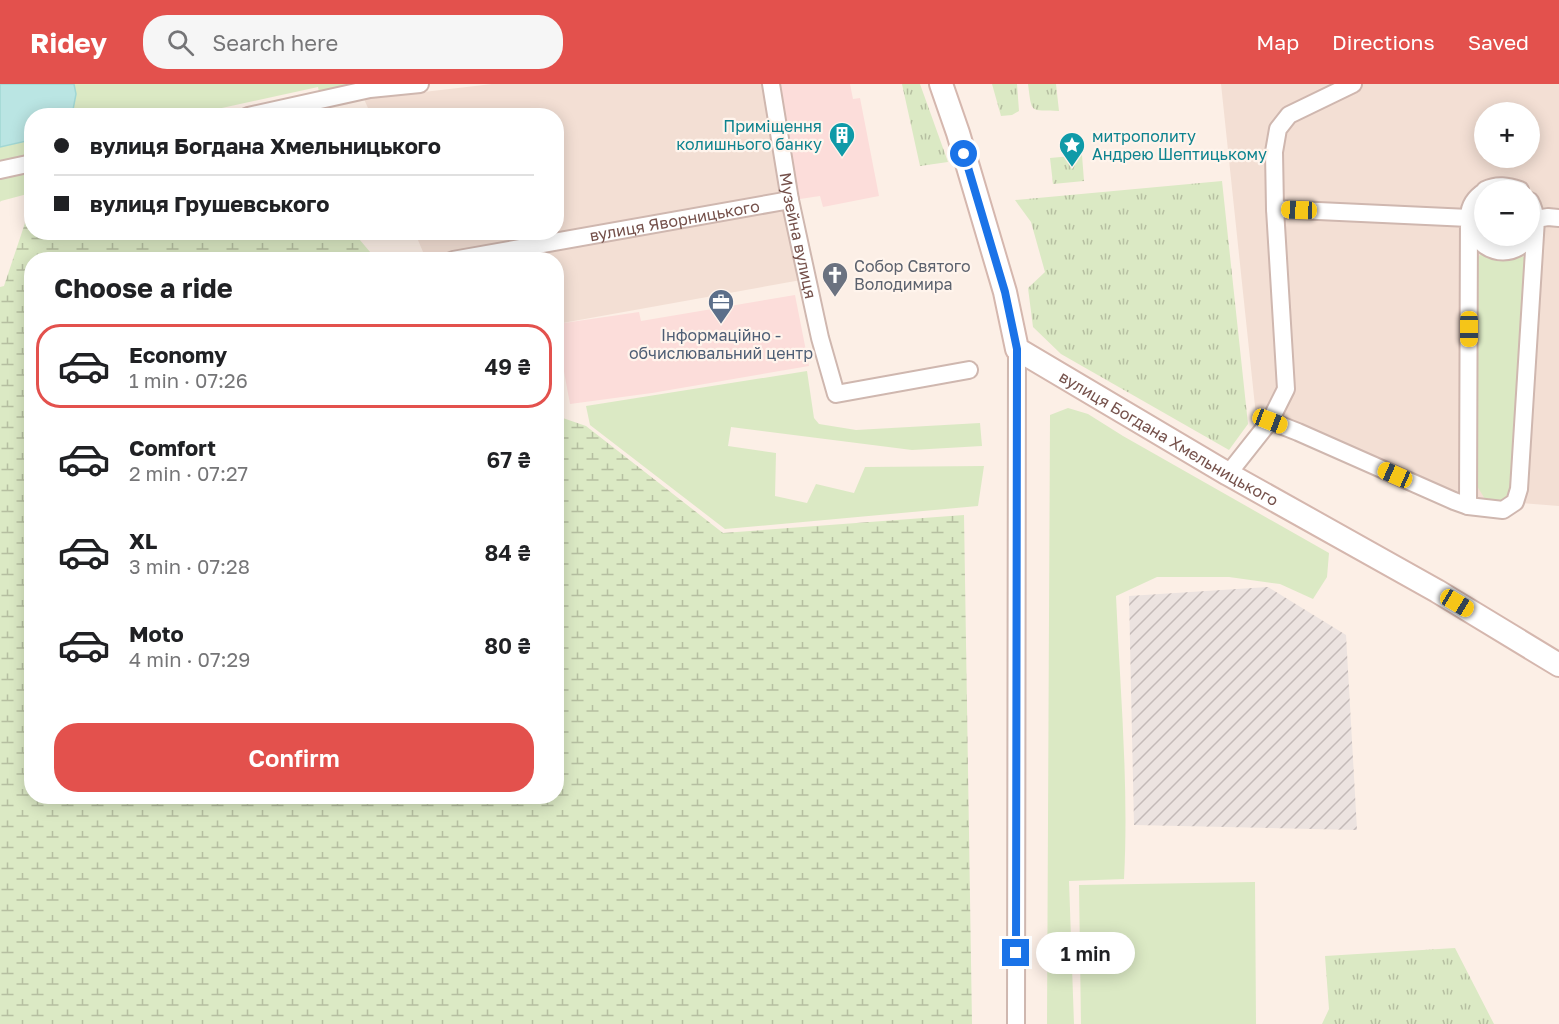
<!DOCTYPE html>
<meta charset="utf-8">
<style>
body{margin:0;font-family:"Golos Text",sans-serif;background:#f6f6f6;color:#202124;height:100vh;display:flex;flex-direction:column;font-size:22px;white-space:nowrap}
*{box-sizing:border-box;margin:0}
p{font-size:20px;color:#757577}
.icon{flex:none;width:33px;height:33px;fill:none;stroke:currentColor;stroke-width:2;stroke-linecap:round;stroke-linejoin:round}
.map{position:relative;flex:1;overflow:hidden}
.drawer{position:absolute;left:24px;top:168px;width:540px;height:552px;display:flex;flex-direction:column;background:#fff;border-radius:24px;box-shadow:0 3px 15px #0003}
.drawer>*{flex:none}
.top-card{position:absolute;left:24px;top:24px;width:540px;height:132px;border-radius:24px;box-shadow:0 3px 15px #0003;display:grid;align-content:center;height:132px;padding:0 30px;background:#fff}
.controls{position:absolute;left:1474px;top:18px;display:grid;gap:12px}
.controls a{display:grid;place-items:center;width:66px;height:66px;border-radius:50%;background:#fff;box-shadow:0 3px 15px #0003;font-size:30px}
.end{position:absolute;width:27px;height:27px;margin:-14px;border:8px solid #1a73e8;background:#fff;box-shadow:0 0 0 3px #fff}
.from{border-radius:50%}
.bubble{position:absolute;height:42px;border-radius:21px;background:#fff;box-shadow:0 3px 15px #0003;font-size:20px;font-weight:600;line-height:42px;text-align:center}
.car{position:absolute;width:18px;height:36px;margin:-18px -9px;border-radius:8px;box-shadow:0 0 4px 2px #0007;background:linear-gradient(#f5c518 24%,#345 0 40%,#f5c518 0 76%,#345 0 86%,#f5c518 0)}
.top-card b{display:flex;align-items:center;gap:21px;height:57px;font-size:22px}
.top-card b+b{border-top:2px solid #e0e0e0}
.top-card i{width:15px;height:15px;background:#202124}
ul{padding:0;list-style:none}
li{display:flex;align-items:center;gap:18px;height:84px;margin:0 12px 9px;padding:0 18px;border:3px solid transparent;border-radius:24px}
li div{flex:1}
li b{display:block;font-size:22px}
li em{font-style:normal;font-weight:600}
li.active{border-color:#e3514d}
li>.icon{width:54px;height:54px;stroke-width:1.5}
h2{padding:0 30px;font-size:27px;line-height:72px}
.primary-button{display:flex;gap:12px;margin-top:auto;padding:12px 30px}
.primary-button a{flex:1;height:69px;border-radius:24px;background:#e3514d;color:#fff;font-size:24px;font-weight:600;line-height:69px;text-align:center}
header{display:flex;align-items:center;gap:36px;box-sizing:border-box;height:84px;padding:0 30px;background:#e3514d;color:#fff}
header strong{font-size:28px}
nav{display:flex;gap:33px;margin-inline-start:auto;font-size:21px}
.search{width:420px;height:54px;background:#f6f6f6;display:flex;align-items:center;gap:15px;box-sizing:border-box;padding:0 21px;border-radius:24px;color:#757577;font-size:22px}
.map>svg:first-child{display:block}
.residential{fill:#f3dfd4;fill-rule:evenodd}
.commercial{fill:#fcddda}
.industrial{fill:url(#industrial-furrows)}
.grass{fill:url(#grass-tufts)}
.wetland{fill:url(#wetland-marsh)}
.park{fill:#dbe9c4}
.water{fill:#bae5e3;stroke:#a1d7d4;stroke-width:1.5}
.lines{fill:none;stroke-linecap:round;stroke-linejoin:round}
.street-casing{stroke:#cfb7af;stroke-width:20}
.secondary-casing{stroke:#d5b7ae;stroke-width:26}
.street{stroke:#fff;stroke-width:16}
.secondary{stroke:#fff;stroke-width:22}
.route{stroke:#1a73e8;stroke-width:8}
.labels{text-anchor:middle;stroke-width:4.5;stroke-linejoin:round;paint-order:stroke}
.culture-label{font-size:16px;fill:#0d838f;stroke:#fff4ec;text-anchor:end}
.street-label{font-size:16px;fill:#75514b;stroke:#fff4ec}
.worship-label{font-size:16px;fill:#5b616d;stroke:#fff4ec;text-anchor:start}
.service-label{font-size:16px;fill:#4e5e75;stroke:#fff4ec}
</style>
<header>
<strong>Ridey</strong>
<div class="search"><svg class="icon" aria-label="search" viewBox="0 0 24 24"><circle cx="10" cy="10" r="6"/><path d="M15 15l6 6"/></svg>Search here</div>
<nav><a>Map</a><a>Directions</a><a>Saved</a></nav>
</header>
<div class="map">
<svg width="1559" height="940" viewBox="0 0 1559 940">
<defs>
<pattern id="industrial-furrows" width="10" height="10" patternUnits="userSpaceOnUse" patternTransform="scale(1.5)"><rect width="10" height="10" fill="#ece3e0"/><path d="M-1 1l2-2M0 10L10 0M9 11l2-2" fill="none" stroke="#c4bab8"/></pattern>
<pattern id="grass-tufts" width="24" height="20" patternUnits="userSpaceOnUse" patternTransform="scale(1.5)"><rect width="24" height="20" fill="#dbe9c4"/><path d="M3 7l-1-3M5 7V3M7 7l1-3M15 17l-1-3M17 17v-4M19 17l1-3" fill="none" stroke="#b6bfa1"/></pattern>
<pattern id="wetland-marsh" width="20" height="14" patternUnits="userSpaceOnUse" patternTransform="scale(1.5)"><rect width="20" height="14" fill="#dbe9c4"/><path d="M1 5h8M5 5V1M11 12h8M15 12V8" fill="none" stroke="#b6bfa1"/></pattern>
</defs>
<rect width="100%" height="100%" fill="#fcefe6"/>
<!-- residential -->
<path class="residential" d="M492 0H762L801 196 557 240 556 176 426 175 415 149 556 148V32L371 31 364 15Z
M1221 0H1559V422L1425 411 1257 341ZM1485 28H1530V74H1485ZM1485 106H1530V152H1485Z"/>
<!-- commercial -->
<path class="commercial" d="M778 0H850L853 15 860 14 879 112 823 123 820 112 800 115Z
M795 211 809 282 652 309 570 320 557 250V240L639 228 641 237Z"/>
<!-- industrial -->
<path class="industrial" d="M1268 503 1346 551 1357 746 1134 741 1129 512Z"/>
<!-- grass -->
<path class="grass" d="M902 0H920L948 78 920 82Z
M992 0H1017L1019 27 1012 31 1001 32Z
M1028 0H1056L1059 27C1029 26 1032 30 1028 0Z
M1082 71 1084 97 1053 100 1050 74Z
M1222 97 1248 340 1229 366 1061 270 1033 243 1028 204 1045 188 1031 138 1015 116Z
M1455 864 1494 940H1322L1329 925 1325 872Z"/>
<!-- wetland -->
<path class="wetland" d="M31 135 32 148 354 149 376 175 32 176V712H556L557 332 586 342 723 449 964 431 972 940H0V203L4 202 26 136Z"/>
<!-- park -->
<path class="park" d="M0 0H347L348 6 320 14 318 3 190 31 32 32 31 109 1 117 0 118Z
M1481 170 1500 172 1521 171 1528 177 1515 402 1506 414 1495 418 1485 415 1477 402 1475 176Z
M807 287 814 334 819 340 856 346 980 339 982 362 912 366 731 343 728 362 776 369 775 412 807 419 816 400 854 409 865 383 984 382 978 422 725 445 590 341 586 322Z
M1068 324 1088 330 1123 352 1329 469 1327 493 1313 515 1280 500 1229 493H1157L1116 512C1120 606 1129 701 1124 795L1069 797 1074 940H1047L1050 331Z
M1255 798 1256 940H1081L1079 801Z"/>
<!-- water -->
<path class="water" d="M0 0H74L76 10 72 31 32 32 31 56 0 63Z"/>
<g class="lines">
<!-- street casing -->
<g class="street-casing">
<g id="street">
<path id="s1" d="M771 0 790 116 820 254 836 310 969 286"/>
<path d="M248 32 370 5 420 0"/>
<path d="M0 86 32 79"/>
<path d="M1485 106C1497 100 1508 102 1520 106"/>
<path d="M1485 107C1441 135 1498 196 1530 152 1537 141 1536 128 1530 117"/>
<path d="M1275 125 1469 134 1468 422"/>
<path id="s2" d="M453 176 790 116"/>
<path d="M1270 337 1298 348 1454 417 1468 422 1503 426 1515 418 1519 405 1536 135 1548 133 1559 134"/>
<path d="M1228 390 1270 337 1286 305 1275 125 1274 68 1278 45 1289 31 1353 0"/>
<path d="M1016 940 1017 265"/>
</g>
</g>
<!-- secondary casing -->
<g class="secondary-casing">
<g id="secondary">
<path id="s3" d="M941 0 958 49 1005 208 1017 265 1228 390 1437 507 1559 581"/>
</g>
</g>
<!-- street -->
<use href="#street" class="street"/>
<!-- secondary -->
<use href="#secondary" class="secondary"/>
</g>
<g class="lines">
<!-- route -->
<path class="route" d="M964 70 1005 208 1017 265 1016 869"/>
</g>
<!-- icons -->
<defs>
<g id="building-pin" transform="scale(1.35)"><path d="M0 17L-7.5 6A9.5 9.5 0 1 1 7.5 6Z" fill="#0f9aa8" stroke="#fff4ec"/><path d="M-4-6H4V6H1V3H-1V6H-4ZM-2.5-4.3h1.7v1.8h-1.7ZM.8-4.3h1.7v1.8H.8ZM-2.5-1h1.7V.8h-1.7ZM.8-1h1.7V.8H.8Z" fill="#fff"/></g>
<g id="sight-pin" transform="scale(1.35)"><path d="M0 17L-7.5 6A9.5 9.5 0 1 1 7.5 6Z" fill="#0f9aa8" stroke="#fff4ec"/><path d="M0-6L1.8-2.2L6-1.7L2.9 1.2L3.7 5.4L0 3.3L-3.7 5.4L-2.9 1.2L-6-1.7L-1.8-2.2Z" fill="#fff"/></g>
<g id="church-pin" transform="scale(1.35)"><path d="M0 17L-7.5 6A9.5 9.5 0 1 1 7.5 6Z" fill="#6b7280" stroke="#fff4ec"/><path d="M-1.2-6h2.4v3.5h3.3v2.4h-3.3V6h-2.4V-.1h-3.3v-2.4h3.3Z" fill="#fff"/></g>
<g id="office-pin" transform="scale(1.35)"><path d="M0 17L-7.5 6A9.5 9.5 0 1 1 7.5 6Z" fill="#5c6f8a" stroke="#fff4ec"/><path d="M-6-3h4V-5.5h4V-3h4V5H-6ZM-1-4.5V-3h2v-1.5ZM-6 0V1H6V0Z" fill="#fff"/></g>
</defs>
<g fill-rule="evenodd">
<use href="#building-pin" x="842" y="51"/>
<use href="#sight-pin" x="1072" y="61"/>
<use href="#church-pin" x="835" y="191"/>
<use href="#office-pin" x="721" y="218"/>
</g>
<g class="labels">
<!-- culture labels -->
<g class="culture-label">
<text x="822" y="48">Приміщення<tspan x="822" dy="18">колишнього банку</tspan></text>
<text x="1092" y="58" text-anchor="start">митрополиту<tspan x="1092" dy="18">Андрею Шептицькому</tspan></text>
</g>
<!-- street labels -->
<g class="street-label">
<text dy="6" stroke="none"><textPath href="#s2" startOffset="225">вулиця Яворницького</textPath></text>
<text dy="6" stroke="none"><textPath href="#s1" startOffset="154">Музейна вулиця</textPath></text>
<text dy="6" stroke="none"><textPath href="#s3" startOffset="452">вулиця Богдана Хмельницького</textPath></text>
</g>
<!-- worship labels -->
<g class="worship-label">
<text x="854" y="188">Собор Святого<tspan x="854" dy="18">Володимира</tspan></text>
</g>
<!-- service labels -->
<g class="service-label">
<text x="721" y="257">Інформаційно -<tspan x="721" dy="18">обчислювальний центр</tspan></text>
</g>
</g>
</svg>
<div class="controls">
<a>+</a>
<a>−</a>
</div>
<i class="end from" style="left:964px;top:70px"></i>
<i class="end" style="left:1016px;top:869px"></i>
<div class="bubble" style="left:1036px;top:848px;width:99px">1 min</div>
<i class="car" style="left:1299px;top:126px;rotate:272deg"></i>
<i class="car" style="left:1469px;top:245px;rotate:180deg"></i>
<i class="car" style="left:1270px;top:337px;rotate:111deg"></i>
<i class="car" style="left:1395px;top:391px;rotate:294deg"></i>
<i class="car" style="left:1457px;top:519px;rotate:121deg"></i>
<div class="top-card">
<b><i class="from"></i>вулиця Богдана Хмельницького</b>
<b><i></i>вулиця Грушевського</b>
</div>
<section class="drawer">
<h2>Choose a ride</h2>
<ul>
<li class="active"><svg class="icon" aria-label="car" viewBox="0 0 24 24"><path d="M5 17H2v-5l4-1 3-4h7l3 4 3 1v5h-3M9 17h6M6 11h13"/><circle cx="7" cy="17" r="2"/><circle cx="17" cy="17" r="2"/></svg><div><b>Economy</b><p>1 min · 07:26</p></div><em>49 ₴</em></li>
<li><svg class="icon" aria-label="car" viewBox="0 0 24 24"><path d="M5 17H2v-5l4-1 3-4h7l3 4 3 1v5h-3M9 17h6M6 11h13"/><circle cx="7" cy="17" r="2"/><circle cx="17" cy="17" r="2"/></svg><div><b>Comfort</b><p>2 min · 07:27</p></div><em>67 ₴</em></li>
<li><svg class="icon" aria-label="car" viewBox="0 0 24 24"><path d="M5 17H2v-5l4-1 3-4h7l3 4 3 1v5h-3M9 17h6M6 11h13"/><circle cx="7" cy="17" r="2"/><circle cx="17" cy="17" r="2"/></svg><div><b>XL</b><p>3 min · 07:28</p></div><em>84 ₴</em></li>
<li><svg class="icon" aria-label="car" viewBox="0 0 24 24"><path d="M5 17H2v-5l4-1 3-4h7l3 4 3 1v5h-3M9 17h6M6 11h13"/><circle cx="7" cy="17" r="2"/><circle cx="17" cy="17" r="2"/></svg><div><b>Moto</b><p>4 min · 07:29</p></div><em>80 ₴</em></li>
</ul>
<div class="primary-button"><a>Confirm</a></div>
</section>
</div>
